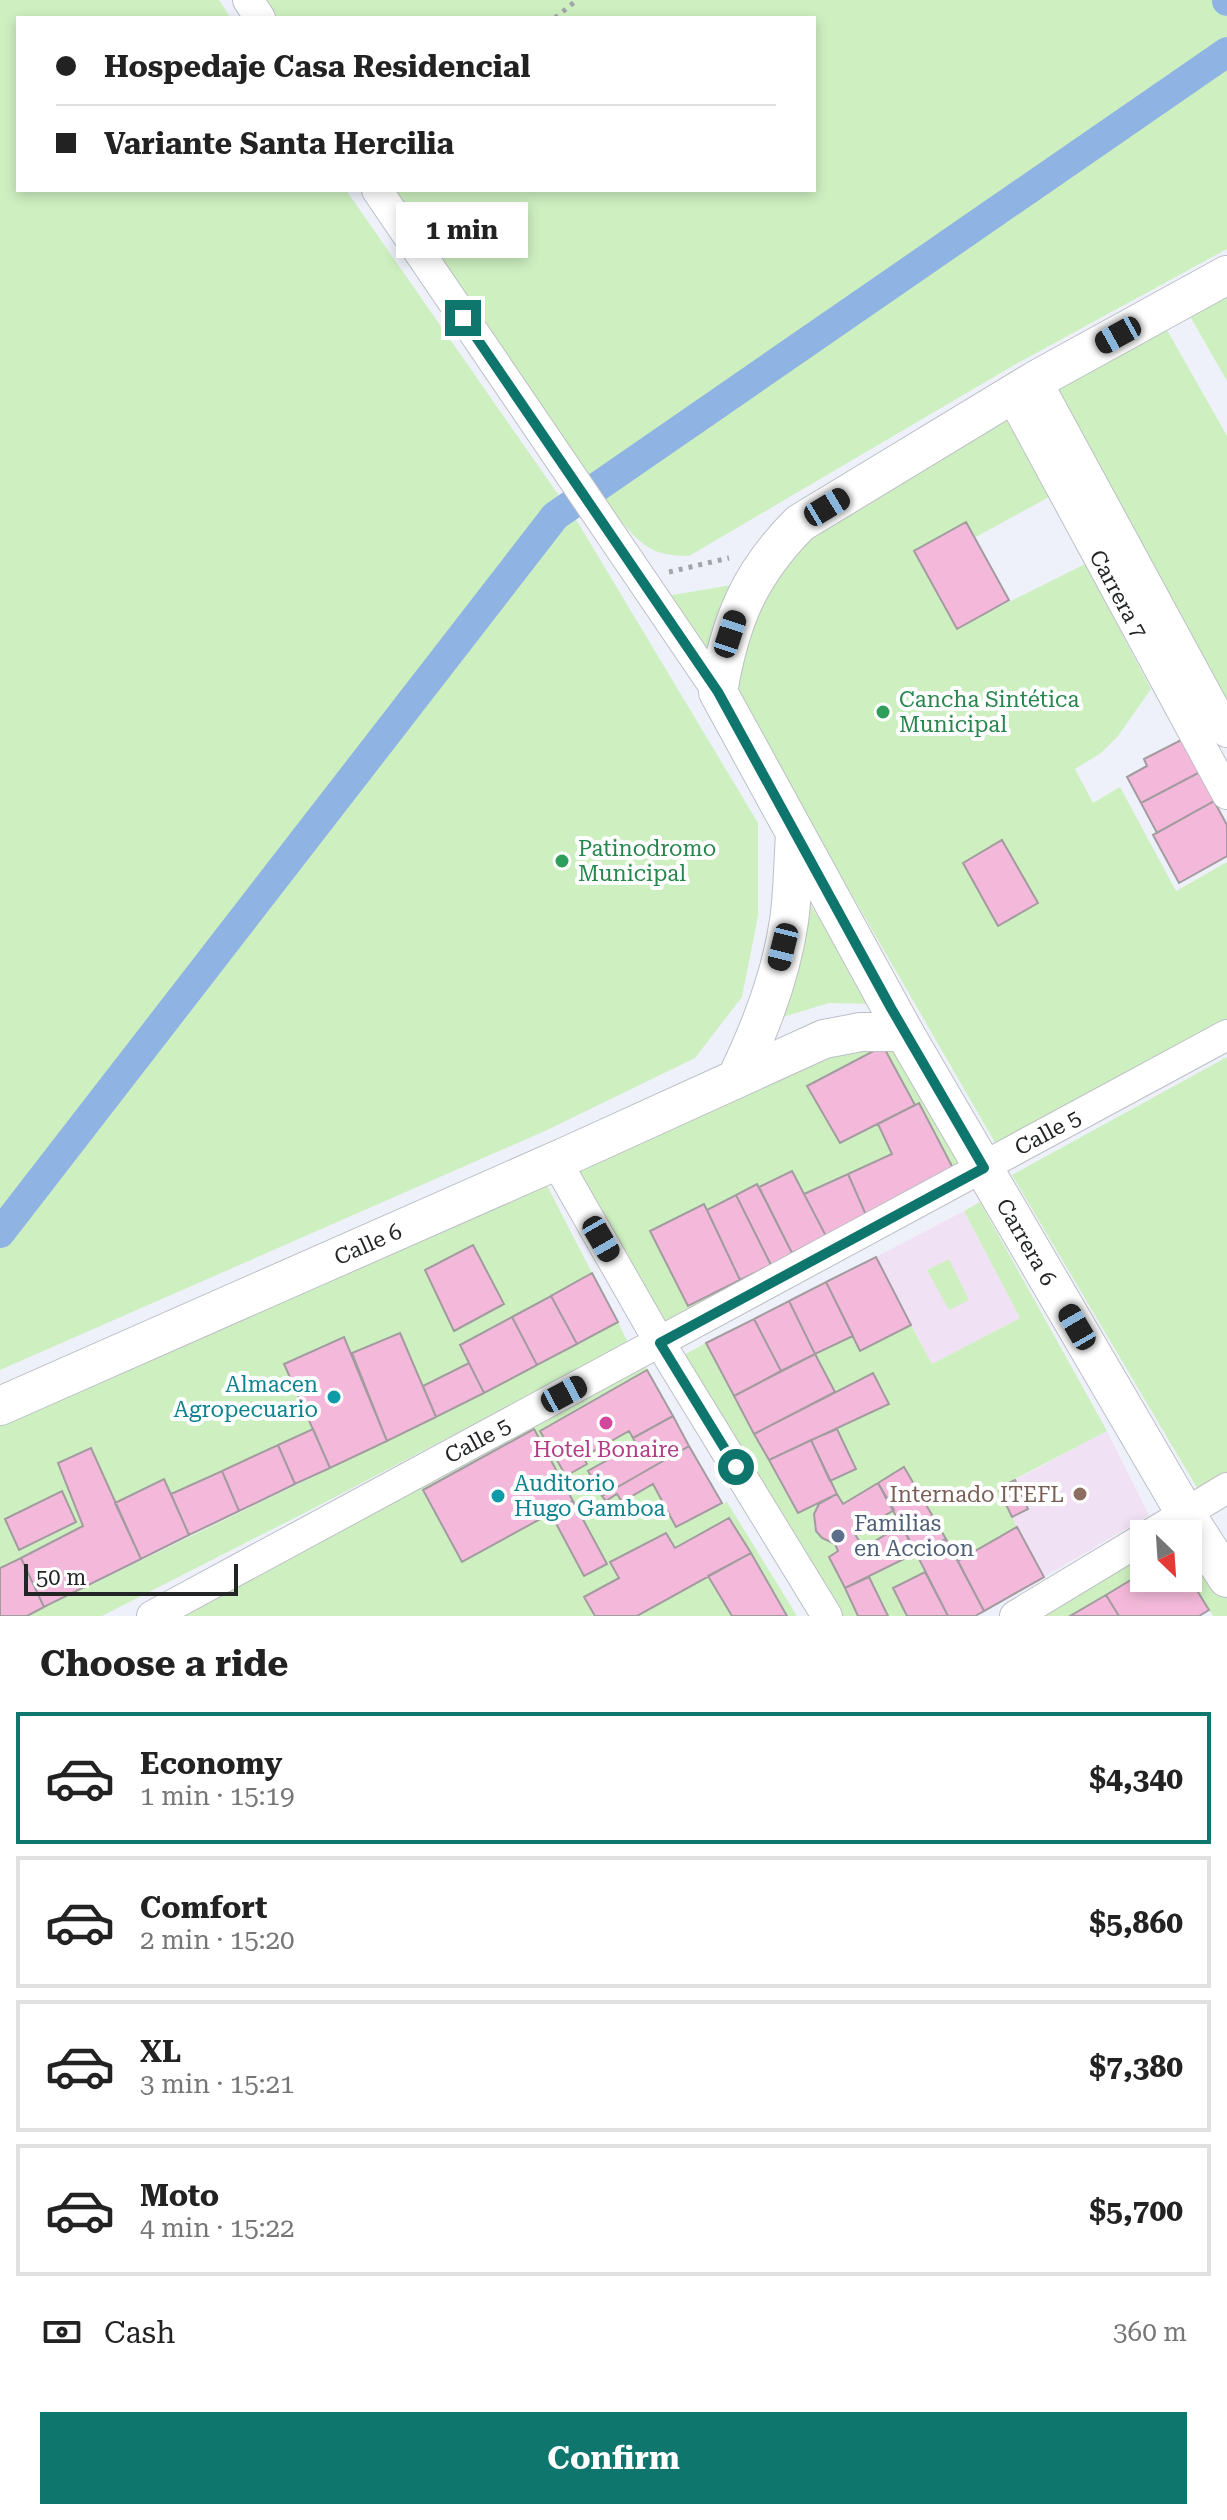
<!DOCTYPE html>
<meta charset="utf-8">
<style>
body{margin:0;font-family:"Roboto Serif",serif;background:#f2f2f2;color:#222;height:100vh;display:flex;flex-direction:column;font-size:30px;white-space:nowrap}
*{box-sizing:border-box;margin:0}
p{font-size:26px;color:#767676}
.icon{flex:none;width:44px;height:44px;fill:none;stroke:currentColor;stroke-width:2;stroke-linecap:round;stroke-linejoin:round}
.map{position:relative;height:1616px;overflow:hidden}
.side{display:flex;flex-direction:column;background:#fff;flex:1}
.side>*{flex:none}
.hud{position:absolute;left:16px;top:16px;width:800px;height:176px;border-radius:0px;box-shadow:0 4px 12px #0003;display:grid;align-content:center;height:176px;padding:0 40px;background:#fff}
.needle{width:52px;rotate:155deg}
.fabs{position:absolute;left:1130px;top:1520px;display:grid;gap:16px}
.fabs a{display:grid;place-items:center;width:72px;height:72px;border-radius:0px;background:#fff;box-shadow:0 4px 12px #0003;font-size:40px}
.scale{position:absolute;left:24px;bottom:20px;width:214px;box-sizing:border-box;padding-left:8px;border:4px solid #222426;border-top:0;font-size:22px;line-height:28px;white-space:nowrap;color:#222426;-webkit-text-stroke:6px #fff;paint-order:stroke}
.end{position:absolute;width:36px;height:36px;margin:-18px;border:10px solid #0f766e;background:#fff;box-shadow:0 0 0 4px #fff}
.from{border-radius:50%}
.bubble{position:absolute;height:56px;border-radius:0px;background:#fff;box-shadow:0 4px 12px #0003;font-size:26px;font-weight:700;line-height:56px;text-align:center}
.car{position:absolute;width:24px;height:48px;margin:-24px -12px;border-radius:10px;box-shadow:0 0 6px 2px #0007;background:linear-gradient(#222 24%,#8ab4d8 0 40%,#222 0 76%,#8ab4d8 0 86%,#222 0)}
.hud b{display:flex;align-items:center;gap:28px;height:76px;font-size:30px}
.hud b+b{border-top:2px solid #e0e0e0}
.hud i{width:20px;height:20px;background:#222}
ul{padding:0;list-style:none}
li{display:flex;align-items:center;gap:24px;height:132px;margin:0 16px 12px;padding:0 24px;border:4px solid #e0e0e0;border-radius:0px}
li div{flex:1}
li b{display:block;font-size:30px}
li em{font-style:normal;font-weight:700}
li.on{border-color:#0f766e}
li>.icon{width:72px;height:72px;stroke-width:1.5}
h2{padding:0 40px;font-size:36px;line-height:96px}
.pay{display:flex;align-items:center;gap:20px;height:88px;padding:0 40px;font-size:30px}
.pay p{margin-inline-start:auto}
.cta{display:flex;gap:16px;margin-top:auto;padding:16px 40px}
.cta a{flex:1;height:92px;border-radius:0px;background:#0f766e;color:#fff;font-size:32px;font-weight:700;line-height:92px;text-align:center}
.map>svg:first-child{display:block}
.education{fill:#f1e1f4}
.green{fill:#cef0c1}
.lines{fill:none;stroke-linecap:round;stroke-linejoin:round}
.canal{stroke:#8fb4e4;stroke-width:30}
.building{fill:#f4b9da;stroke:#a29b9f;stroke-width:2}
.minor-casing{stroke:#bcbfc6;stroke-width:32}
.tertiary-casing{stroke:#bcbfc6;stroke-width:40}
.path{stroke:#a3a5ab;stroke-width:5;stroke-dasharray:4 6;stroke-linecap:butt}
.minor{stroke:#fff;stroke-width:30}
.tertiary{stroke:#fff;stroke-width:38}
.route{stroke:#0f766e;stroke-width:10}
.leisure-dot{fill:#2e9e5b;stroke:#fff;stroke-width:3}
.culture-dot{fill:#0f9aa8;stroke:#fff;stroke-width:3}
.hotel-dot{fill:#d1479c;stroke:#fff;stroke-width:3}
.education-dot{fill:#8d6e63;stroke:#fff;stroke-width:3}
.service-dot{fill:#5c6f8a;stroke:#fff;stroke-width:3}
.labels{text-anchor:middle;stroke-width:8;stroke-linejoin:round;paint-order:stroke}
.street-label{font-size:22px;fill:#222426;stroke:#fff}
.leisure-label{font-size:22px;fill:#27864d;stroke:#fff;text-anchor:start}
.culture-label{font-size:22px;fill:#0d838f;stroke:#fff;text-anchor:end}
.hotel-label{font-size:22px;fill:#b23c85;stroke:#fff}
.education-label{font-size:22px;fill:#785e54;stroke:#fff;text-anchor:end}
.service-label{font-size:22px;fill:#4e5e75;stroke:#fff;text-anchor:start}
</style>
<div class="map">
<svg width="1227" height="1616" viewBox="0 0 1227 1616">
<rect width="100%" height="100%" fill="#eef1f9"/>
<!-- education -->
<path class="education" d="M964 1211 1020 1318 932 1364 876 1257Z
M1107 1431 1149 1515 1044 1577 1012 1517 1015 1480Z"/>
<!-- green -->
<path class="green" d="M0 0H219L231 18H18V190H346L580 526 758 823V916L742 997 695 1058 545 1131 0 1370Z
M265 0H1227V249L1016 364 689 556C648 556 641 543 615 515L393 190H814V18H277Z
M1227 289V381L1187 311Z
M1163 323 1227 436V712L1049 387Z
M1008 412 1051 496 974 538 966 522 914 552 957 628 1085 564 1151 689 1118 736 1101 753 1075 769 1093 803 1120 787 1176 891 1227 862V1024L997 1146 740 701 736 674 744 639 784 563 818 529Z
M737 584 710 662 667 596Z
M806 898 873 1004 829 1003 770 1021Z
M898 1039 972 1167 664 1332 568 1167 829 1048Z
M1227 1057V1476L1200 1493 1012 1175Z
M539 1170 592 1273 460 1345 469 1363 423 1386 400 1333 352 1353 344 1337 284 1364 313 1429 171 1494 163 1479 115 1503 90 1448 59 1463 83 1526 0 1568V1419Z
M980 1202 1107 1431 998 1488 1017 1527 958 1561 904 1468 843 1504 830 1481 856 1469 837 1429 889 1404 873 1373 835 1392 815 1354 853 1336 861 1351 911 1325 932 1364 1020 1318 964 1211Z
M949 1259 969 1300 949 1310 927 1270Z
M618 1322 628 1343 316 1507 102 1616H27L436 1417Z
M706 1343 798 1513 819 1504C803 1540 828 1532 838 1551L829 1557 858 1616H835L678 1358Z
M643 1361 647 1370 540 1431 566 1476 587 1464 583 1457 629 1431 636 1444 588 1471 606 1501 617 1494 622 1502 653 1484 677 1527 727 1502 797 1616H185Z
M894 1510 902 1525 863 1548 855 1534Z
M1188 1539 1227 1599V1616H1213L1188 1576Z
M1144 1548V1572L1070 1616H1032Z
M916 1553 925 1572 893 1588 907 1616H888L869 1577Z"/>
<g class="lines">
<!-- canal -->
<path class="canal" d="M1227 0V1
M0 1233 555 516 1227 52"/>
</g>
<!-- building -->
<path class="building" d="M966 522 1009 600 957 629 914 551Z
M1183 739 1200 772 1141 803 1127 777 1147 766 1144 759Z
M1200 772 1214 801 1157 833 1141 803Z
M1214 801 1227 825V856L1179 883 1153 835Z
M1002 840 1038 903 998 926 963 863Z
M883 1046 915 1105 840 1143 807 1086Z
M919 1103 954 1170 866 1215 848 1174 892 1154 878 1124Z
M792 1171 826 1236 792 1253 759 1187Z
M848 1174 866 1215 826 1236 804 1194Z
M757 1184 792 1253 771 1265 736 1195Z
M736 1195 771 1265 740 1280 707 1210Z
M704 1204 740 1280 688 1306 650 1231Z
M473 1245 504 1304 454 1331 425 1270Z
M876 1257 911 1325 860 1351 826 1282Z
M592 1273 618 1322 577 1344 551 1296Z
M826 1282 853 1336 815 1354 789 1301Z
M551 1296 577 1344 537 1365 512 1317Z
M789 1301 815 1354 781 1371 754 1319Z
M512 1317 537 1365 484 1393 460 1345Z
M754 1319 781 1371 734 1396 706 1343Z
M400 1333 436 1417 387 1441 352 1353Z
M344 1337 387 1441 330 1468 284 1364Z
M815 1354 835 1392 754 1434 734 1396Z
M469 1363 484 1393 436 1417 423 1386Z
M647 1370 673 1416 633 1438 629 1431 583 1457 587 1464 566 1476 540 1431Z
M873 1373 889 1404 769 1460 754 1434Z
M673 1416 689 1446 602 1496 588 1471 636 1444 633 1438Z
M313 1429 330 1468 295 1484 278 1445Z
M534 1429 573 1501 462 1562 423 1490Z
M837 1429 856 1469 830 1481 811 1440Z
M811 1440 837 1494 798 1513 769 1460Z
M278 1445 295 1484 239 1511 222 1471Z
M689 1446 722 1503 676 1527 653 1484 622 1502 617 1494 606 1501 602 1496Z
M91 1448 141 1559 44 1607 21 1558 83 1526 58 1463Z
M904 1467 946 1539 916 1553 878 1483Z
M222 1471 239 1511 189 1535 171 1494Z
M164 1479 189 1535 141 1559 115 1503Z
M1015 1480 1028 1509 1012 1517 998 1488Z
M878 1483 894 1510 855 1534 863 1548 902 1525 916 1553 845 1588 829 1557 838 1551 835 1544 822 1538 816 1531 814 1514 819 1504 837 1494 843 1504Z
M62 1491 76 1522 19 1550 5 1519Z
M573 1501 607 1564 584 1576 551 1514Z
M729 1518 751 1553 637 1616H595L584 1597 619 1578 610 1562 666 1533 675 1548Z
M1017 1527 1044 1577 984 1611 958 1561Z
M946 1539 984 1611 975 1616H948L916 1553Z
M751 1553 787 1616H732L708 1576Z
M21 1558 44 1607 27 1616H0V1568Z
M925 1572 948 1616H907L893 1588Z
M1144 1572V1578H1188V1576L1209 1610 1199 1616H1119L1106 1595Z
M869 1577 888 1616H858L845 1588Z
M1106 1595 1119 1616H1070Z"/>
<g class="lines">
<!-- minor casing -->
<g class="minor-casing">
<g id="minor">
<path d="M248 0 260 18"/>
<path d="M377 190 718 692"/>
<path d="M1036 380 1227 732"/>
<path id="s1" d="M1011 395 1227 794"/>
<path d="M556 1161 660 1343 827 1616"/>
<path d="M1151 1534 1227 1488"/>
<path id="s2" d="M152 1616 1227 1035"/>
<path d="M1015 1616 1144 1538"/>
</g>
</g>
<!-- tertiary casing -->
<g class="tertiary-casing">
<g id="tertiary">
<path id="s3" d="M1227 275 1036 380 800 523C749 574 730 621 718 692L904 1032 1185 1513 1227 1578"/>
<path d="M736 1079C760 1030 781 976 789 921 793 893 793 863 795 835"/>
<path id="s4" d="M0 1406 569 1155 824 1039 861 1032H904"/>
</g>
</g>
<!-- path -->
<path class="path" d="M555 18 577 0
M669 572 729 558"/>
<!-- minor -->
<use href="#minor" class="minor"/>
<!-- tertiary -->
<use href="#tertiary" class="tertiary"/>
</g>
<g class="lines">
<!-- route -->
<path class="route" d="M463 318 718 692 891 1008 984 1168 660 1343 736 1467"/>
</g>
<!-- markers -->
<g class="leisure-dot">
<circle cx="883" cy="712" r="8"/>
<circle cx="562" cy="861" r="8"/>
</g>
<g class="culture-dot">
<circle cx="334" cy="1397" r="8"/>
<circle cx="498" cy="1496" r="8"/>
</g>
<circle class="hotel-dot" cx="606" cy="1423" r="8"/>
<circle class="education-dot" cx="1080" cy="1494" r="8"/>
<circle class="service-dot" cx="838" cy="1536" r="8"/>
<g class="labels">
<!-- street labels -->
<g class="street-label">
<text dy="8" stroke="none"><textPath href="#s1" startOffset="226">Carrera 7</textPath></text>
<text dy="8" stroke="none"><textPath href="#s2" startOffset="1018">Calle 5</textPath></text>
<text dy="8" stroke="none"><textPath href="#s3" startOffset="1316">Carrera 6</textPath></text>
<text dy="8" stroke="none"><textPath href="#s4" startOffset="402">Calle 6</textPath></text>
<text dy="8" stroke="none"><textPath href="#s2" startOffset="370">Calle 5</textPath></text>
</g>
<!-- leisure labels -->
<g class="leisure-label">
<text x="899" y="707">Cancha Sintética<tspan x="899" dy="25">Municipal</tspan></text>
<text x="578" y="856">Patinodromo<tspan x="578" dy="25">Municipal</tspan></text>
</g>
<!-- culture labels -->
<g class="culture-label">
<text x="318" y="1392">Almacen<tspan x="318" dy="25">Agropecuario</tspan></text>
<text x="514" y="1491" text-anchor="start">Auditorio<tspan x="514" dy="25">Hugo Gamboa</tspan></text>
</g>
<!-- hotel labels -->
<g class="hotel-label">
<text x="606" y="1457">Hotel Bonaire</text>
</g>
<!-- education labels -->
<g class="education-label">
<text x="1064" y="1502">Internado ITEFL</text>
</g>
<!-- service labels -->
<g class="service-label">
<text x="854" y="1531">Familias<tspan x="854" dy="25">en Accioon</tspan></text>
</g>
</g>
</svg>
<div class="fabs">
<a><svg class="needle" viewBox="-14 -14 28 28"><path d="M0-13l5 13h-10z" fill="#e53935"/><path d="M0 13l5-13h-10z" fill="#767676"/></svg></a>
</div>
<div class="scale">50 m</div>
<i class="end from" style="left:736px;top:1467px"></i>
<i class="end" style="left:463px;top:318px"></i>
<div class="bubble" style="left:396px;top:202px;width:132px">1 min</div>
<i class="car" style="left:1118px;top:335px;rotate:241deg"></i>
<i class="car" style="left:827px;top:507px;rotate:59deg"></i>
<i class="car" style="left:730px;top:634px;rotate:18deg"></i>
<i class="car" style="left:783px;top:947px;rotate:194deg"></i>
<i class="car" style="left:601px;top:1239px;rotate:150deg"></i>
<i class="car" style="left:1077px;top:1327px;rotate:330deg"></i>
<i class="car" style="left:564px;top:1394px;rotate:62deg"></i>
<div class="hud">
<b><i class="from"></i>Hospedaje Casa Residencial</b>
<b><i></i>Variante Santa Hercilia</b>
</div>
</div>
<section class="side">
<h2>Choose a ride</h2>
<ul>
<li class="on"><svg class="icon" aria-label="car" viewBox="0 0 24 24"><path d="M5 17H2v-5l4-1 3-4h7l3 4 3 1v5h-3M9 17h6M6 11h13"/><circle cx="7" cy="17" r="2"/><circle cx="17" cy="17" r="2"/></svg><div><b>Economy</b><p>1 min · 15:19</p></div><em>$4,340</em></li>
<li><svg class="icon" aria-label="car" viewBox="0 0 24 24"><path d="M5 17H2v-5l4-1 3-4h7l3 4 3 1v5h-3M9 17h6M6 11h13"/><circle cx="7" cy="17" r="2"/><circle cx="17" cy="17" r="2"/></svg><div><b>Comfort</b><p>2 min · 15:20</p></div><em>$5,860</em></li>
<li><svg class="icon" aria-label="car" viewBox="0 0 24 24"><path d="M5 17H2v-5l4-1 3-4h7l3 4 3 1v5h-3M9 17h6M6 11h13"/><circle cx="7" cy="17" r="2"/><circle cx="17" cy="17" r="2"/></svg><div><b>XL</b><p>3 min · 15:21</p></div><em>$7,380</em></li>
<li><svg class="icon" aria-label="car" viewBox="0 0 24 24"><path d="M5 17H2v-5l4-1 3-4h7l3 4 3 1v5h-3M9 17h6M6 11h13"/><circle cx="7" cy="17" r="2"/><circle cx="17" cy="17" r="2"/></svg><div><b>Moto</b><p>4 min · 15:22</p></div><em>$5,700</em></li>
</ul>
<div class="pay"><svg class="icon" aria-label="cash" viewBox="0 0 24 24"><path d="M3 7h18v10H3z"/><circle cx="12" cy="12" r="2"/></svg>Cash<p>360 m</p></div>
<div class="cta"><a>Confirm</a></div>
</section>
